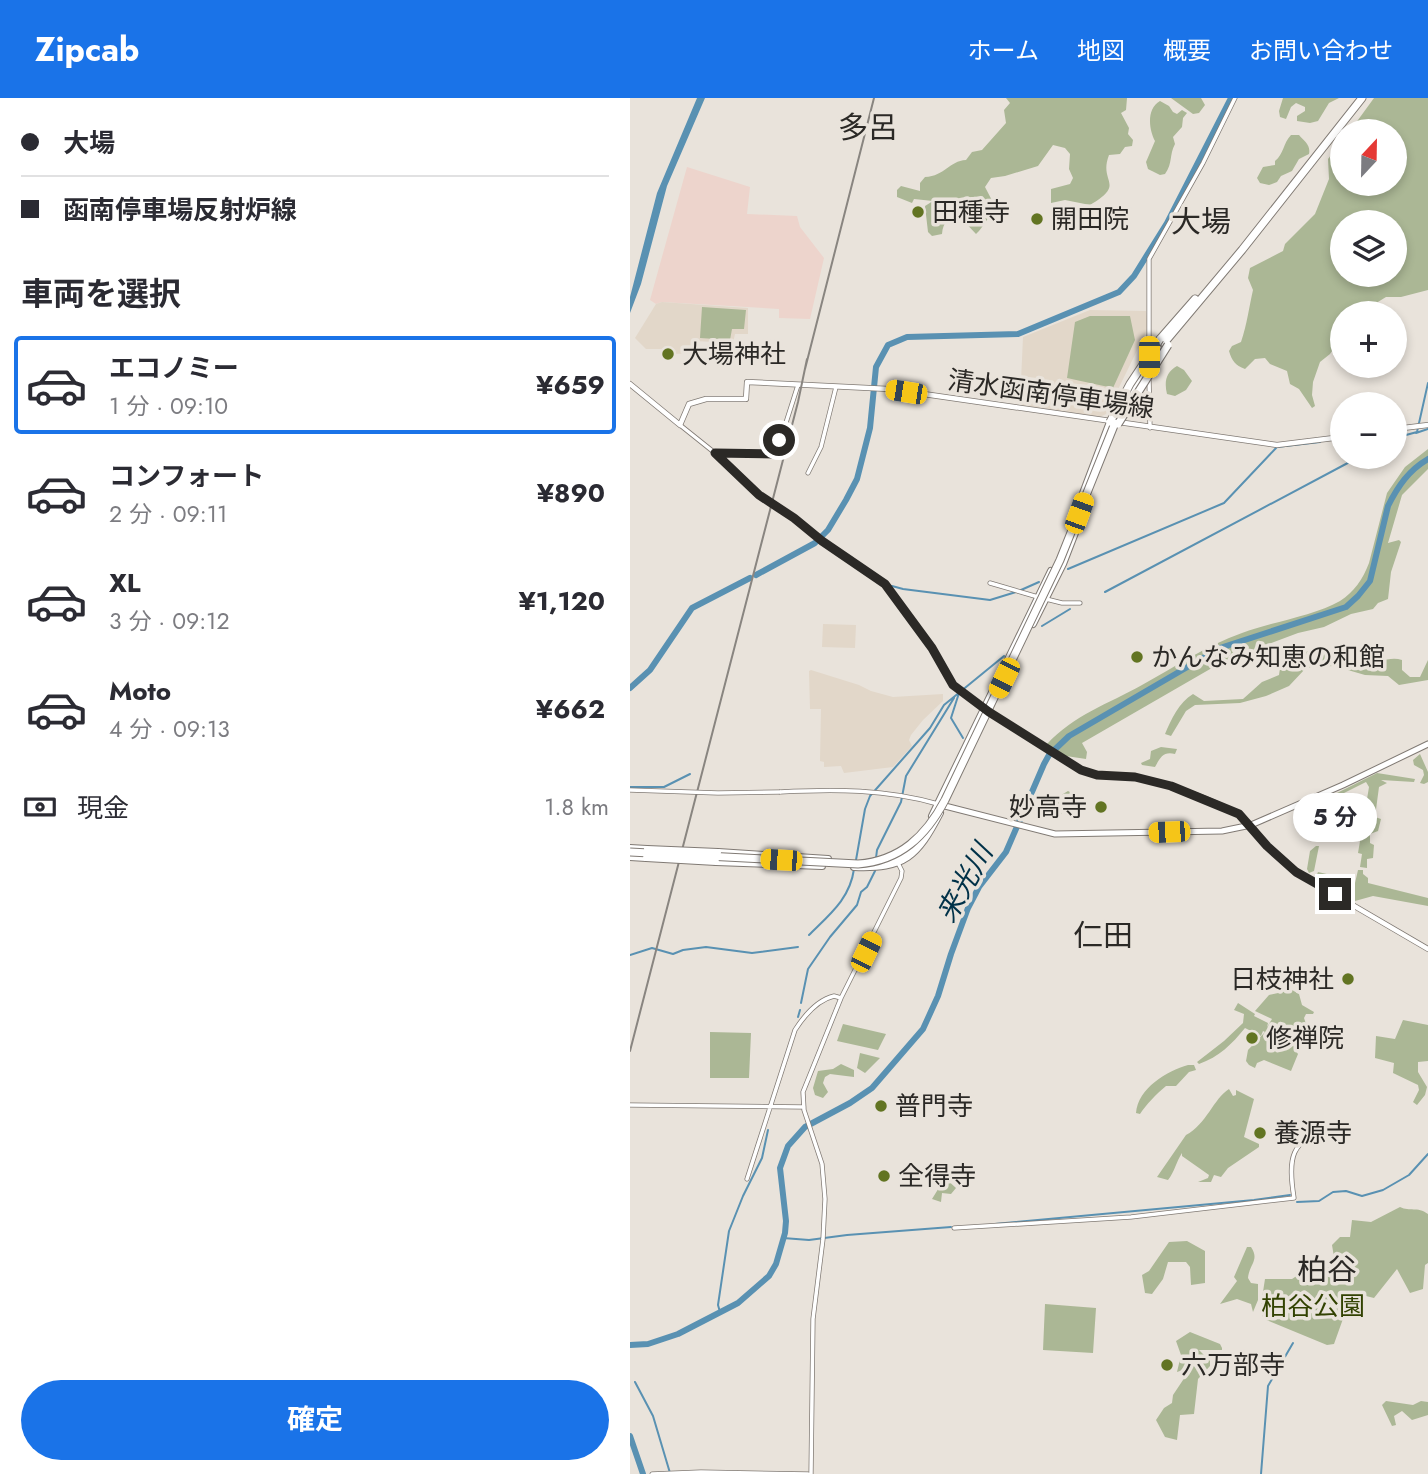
<!DOCTYPE html>
<html lang="ja">
<meta charset="utf-8">
<style>
body{margin:0;font-family:Jost,"Noto Sans JP",sans-serif;background:#f2f2f3;color:#2b2b33;height:100vh;display:flex;flex-direction:column;font-size:26px;white-space:nowrap}
*{box-sizing:border-box;margin:0}
p{font-size:23px;color:#7c7c81}
.icon{flex:none;width:38px;height:38px;fill:none;stroke:currentColor;stroke-width:2;stroke-linecap:round;stroke-linejoin:round}
.map{position:relative;flex:1;overflow:hidden}
.side{display:flex;flex-direction:column;background:#fff;width:630px}
.side>*{flex:none}
.hud{display:grid;align-content:center;height:154px;padding:0 21px;background:#fff}
.needle{width:46px;rotate:22deg}
.tools{position:absolute;left:700px;top:21px;display:grid;gap:14px}
.tools a{display:grid;place-items:center;width:77px;height:77px;border-radius:50%;background:#fff;box-shadow:0 4px 10px #0003;font-size:35px}
.end{position:absolute;width:32px;height:32px;margin:-16px;border:9px solid #2b2926;background:#fff;box-shadow:0 0 0 4px #fff}
.from{border-radius:50%}
.bubble{position:absolute;height:49px;border-radius:24px;background:#fff;box-shadow:0 4px 10px #0003;font-size:23px;font-weight:700;line-height:49px;text-align:center}
.car{position:absolute;width:21px;height:42px;margin:-21px -10px;border-radius:9px;box-shadow:0 0 5px 2px #0007;background:linear-gradient(#f5c518 24%,#345 0 40%,#f5c518 0 76%,#345 0 86%,#f5c518 0)}
.hud b{display:flex;align-items:center;gap:24px;height:66px;font-size:26px}
.hud b+b{border-top:2px solid #e1e1e2}
.hud i{width:18px;height:18px;background:#2b2b33}
ul{padding:0;list-style:none}
li{display:flex;align-items:center;gap:21px;height:98px;margin:0 14px 10px;padding:0 7px;border:4px solid transparent;border-radius:7px}
li div{flex:1}
li b{display:block;font-size:26px}
li em{font-style:normal;font-weight:700}
li.selected{border-color:#1a73e8}
li>.icon{width:63px;height:63px;stroke-width:1.5}
h2{padding:0 21px;font-size:32px;line-height:84px}
.pay{display:flex;align-items:center;gap:18px;height:77px;padding:0 21px;font-size:26px}
.pay p{margin-inline-start:auto}
.action{display:flex;gap:14px;margin-top:auto;padding:14px 21px}
.action a{flex:1;height:80px;border-radius:42px;background:#1a73e8;color:#fff;font-size:28px;font-weight:700;line-height:80px;text-align:center}
header{display:flex;align-items:center;gap:42px;box-sizing:border-box;height:98px;padding:0 35px;background:#1a73e8;color:#fff}
header strong{font-size:33px}
nav{display:flex;gap:38px;margin-inline-start:auto;font-size:24px}
main{display:flex;flex:1;min-height:0}
.map>svg:first-child{display:block}
.industrial{fill:#edd4cc}
.built{fill:#e2d7c9}
.green{fill:#abb795;fill-rule:evenodd}
.water{fill:#5991b2}
.lines{fill:none;stroke-linecap:round;stroke-linejoin:round}
.stream{stroke:#5991b2;stroke-width:2}
.river{stroke:#5991b2;stroke-width:6}
.tertiary-casing{stroke:#807a74;stroke-width:5}
.secondary-casing{stroke:#807a74;stroke-width:6}
.primary-casing{stroke:#807a74;stroke-width:7}
.trunk-casing{stroke:#807a74;stroke-width:8}
.motorway-casing{stroke:#807a74;stroke-width:9}
.tertiary{stroke:#fff;stroke-width:3.5}
.secondary{stroke:#fff;stroke-width:4.5}
.primary{stroke:#fff;stroke-width:5}
.trunk{stroke:#fff;stroke-width:6}
.motorway{stroke:#fff;stroke-width:7}
.rail{stroke:#898580;stroke-width:2}
.tertiary-bridge-casing{stroke:#807a74;stroke-width:5;stroke-linecap:butt}
.trunk-bridge-casing{stroke:#807a74;stroke-width:8;stroke-linecap:butt}
.motorway-bridge-casing{stroke:#807a74;stroke-width:9;stroke-linecap:butt}
.tertiary-bridge{stroke:#fff;stroke-width:3.5}
.trunk-bridge{stroke:#fff;stroke-width:6}
.motorway-bridge{stroke:#fff;stroke-width:7}
.route{stroke:#2b2926;stroke-width:9}
.poi-dot{fill:#627422;stroke:#e9e3db;stroke-width:2.5}
.labels{text-anchor:middle;stroke-width:7;stroke-linejoin:round;paint-order:stroke}
.poi-label{font-size:26px;fill:#2b2926;stroke:#e9e3db;text-anchor:start}
.street-label{font-size:26px;fill:#2b2926;stroke:#e9e3db}
.park-label{font-size:26px;fill:#324202;stroke:#e9e3db}
.water-label{font-size:28px;font-style:italic;fill:#003148;stroke:#e9e3db}
.quarter-label{font-size:30px;fill:#2b2926;stroke:#e9e3db}
</style>
<header>
<strong>Zipcab</strong>
<nav><a>ホーム</a><a>地図</a><a>概要</a><a>お問い合わせ</a></nav>
</header>
<main>
<section class="side">
<div class="hud">
<b><i class="from"></i>大場</b>
<b><i></i>函南停車場反射炉線</b>
</div>
<h2>車両を選択</h2>
<ul>
<li class="selected"><svg class="icon" aria-label="car" viewBox="0 0 24 24"><path d="M5 17H2v-5l4-1 3-4h7l3 4 3 1v5h-3M9 17h6M6 11h13"/><circle cx="7" cy="17" r="2"/><circle cx="17" cy="17" r="2"/></svg><div><b>エコノミー</b><p>1 分 · 09:10</p></div><em>¥659</em></li>
<li><svg class="icon" aria-label="car" viewBox="0 0 24 24"><path d="M5 17H2v-5l4-1 3-4h7l3 4 3 1v5h-3M9 17h6M6 11h13"/><circle cx="7" cy="17" r="2"/><circle cx="17" cy="17" r="2"/></svg><div><b>コンフォート</b><p>2 分 · 09:11</p></div><em>¥890</em></li>
<li><svg class="icon" aria-label="car" viewBox="0 0 24 24"><path d="M5 17H2v-5l4-1 3-4h7l3 4 3 1v5h-3M9 17h6M6 11h13"/><circle cx="7" cy="17" r="2"/><circle cx="17" cy="17" r="2"/></svg><div><b>XL</b><p>3 分 · 09:12</p></div><em>¥1,120</em></li>
<li><svg class="icon" aria-label="car" viewBox="0 0 24 24"><path d="M5 17H2v-5l4-1 3-4h7l3 4 3 1v5h-3M9 17h6M6 11h13"/><circle cx="7" cy="17" r="2"/><circle cx="17" cy="17" r="2"/></svg><div><b>Moto</b><p>4 分 · 09:13</p></div><em>¥662</em></li>
</ul>
<div class="pay"><svg class="icon" aria-label="cash" viewBox="0 0 24 24"><path d="M3 7h18v10H3z"/><circle cx="12" cy="12" r="2"/></svg>現金<p>1.8 km</p></div>
<div class="action"><a>確定</a></div>
</section>
<div class="map">
<svg width="798" height="1376" viewBox="0 0 798 1376">
<rect width="100%" height="100%" fill="#e9e3db"/>
<!-- industrial -->
<path class="industrial" d="M57 69 120 89 117 116 167 118 170 129 194 160 180 221 149 220V211L32 204 26 206 20 202Z"/>
<!-- built -->
<path class="built" d="M32 204 118 210V236H105L103 245 65 243 63 255 44 256 42 251H16L5 240 26 206Z
M460 212 516 213 518 230 476 316 470 319 392 307 390 305 393 239Z
M193 526 226 527 225 550 192 549Z
M181 572 229 587 241 593 263 599 313 596V603L293 622 281 637 279 642 282 648 263 669 214 675 211 668 194 669V664L190 663 191 611H180L179 573Z"/>
<!-- green -->
<path class="green" d="M376 0H497L496 12 491 15 499 30 498 36 503 42 502 48 495 49 490 56 479 57C468 85 497 85 460 107L435 102 421 105V91L440 86 443 80 439 71 440 56 435 50 423 47 408 68 375 78 361 80 355 89 367 112C356 119 355 128 346 136L329 118C318 120 313 124 312 136L302 138 298 134 295 108 303 103 284 101 282 105 267 99V92L271 88 290 93V85L295 79C315 78 319 63 336 62L342 54 352 52 376 25 374 12 380 5Z
M541 0H571L575 7 569 15 563 16Z
M653 0H709L699 5 688 23 680 25 667 23V18L675 13V9L666 5 661 9 656 21 650 19 649 13Z
M798 0V192L771 199H756L730 215H712V238L700 256 690 264 683 284 682 297 685 308 682 310 669 291 660 286 657 273 640 266 635 260 625 261 615 271C605 267 602 263 599 253L602 248 611 244C617 227 619 209 623 192L618 180 620 170 653 153 655 146 685 116 699 81 698 61 712 43V86H765V33H720L744 0ZM765 124V177H712V124Z
M530 3 539 8 543 14 547 16 552 12 557 15 553 20 552 29 543 39 545 46C539 57 543 65 535 76L530 77 518 71 516 64 525 43C519 32 516 11 530 3Z
M661 37H669C674 43 681 47 679 56L669 61 662 73 651 78 647 84 639 87 630 85 627 80 633 69 645 67V63C654 56 653 45 661 37Z
M72 209 116 212 114 231H102L100 242 70 240Z
M460 218H500L505 242 483 290 437 280 445 224Z
M547 268 554 272 562 283 556 292 545 298 537 296C534 284 536 274 547 268Z
M798 351V371L772 397 758 445 769 442 771 444 761 474 758 501 748 505 743 511 721 516 694 529 668 535 594 563 452 645 457 654 456 661 436 658 417 646C444 617 478 606 512 587 545 569 577 547 612 535 641 524 684 518 710 503 724 494 733 481 739 465L757 395 775 369Z
M685 550C692 551 695 554 701 557 703 558 730 564 733 565 747 566 759 558 772 562V572L780 579H790L798 562V582L769 587 758 578 735 577 704 568 681 569 675 571 659 588 636 598 610 605 565 607 556 613 541 638 535 636C541 622 549 604 563 596L574 603 613 601 632 584 649 577 650 570 657 562Z
M531 649 547 651 545 656C533 653 530 660 525 669L512 667 511 665 520 661 521 653Z
M790 656 798 674V684L794 686 790 685 794 677 793 672 784 667 783 662Z
M747 675 785 681 784 684 751 682 757 685 749 689 745 719 751 721 748 733 740 736V745L744 747 743 760 737 761V770L730 769 732 756 728 755 739 689 736 684 704 700 705 696Z
M438 693 445 697 427 722 413 714 423 702Z
M686 748H689L684 773 679 775 677 771 680 753Z
M728 772H733V776L738 780V785L798 800V808L743 798 725 803 686 779 688 774 701 777 702 780 725 785Z
M662 892 669 896 672 907 684 914 683 916H676L674 920 676 926 665 952 668 956 661 973 634 962 627 965 625 970 619 967 616 963 618 952 635 934 633 933 631 938 615 930C602 946 589 959 569 966L567 964 594 943 613 925 614 916 604 912 608 905 625 916 624 918 638 925 637 929 642 921 625 913 639 897Z
M773 922 798 927V963L788 964V974L797 989 795 997 787 1007 783 1004 789 992 788 987 763 975 764 965 745 960 746 938 765 941Z
M213 926 256 936 248 952 207 943Z
M80 934 121 935 119 980H80Z
M230 955 250 960 235 975 227 970Z
M211 966 224 972V979L200 976 195 979 193 985 198 994 193 1000 185 997 183 990 188 973 203 971Z
M558 967H564L566 972 559 974 546 988H536C526 996 516 1007 510 1016L506 1015C508 990 537 973 558 967Z
M599 991 603 998 606 997V992L624 1001 614 1039 629 1046V1049L598 1070 591 1079 584 1077 581 1084H568L578 1080 579 1077 552 1058V1055C546 1064 545 1073 538 1082L527 1079 556 1037C576 1027 584 1000 599 991Z
M315 1080 326 1090 321 1096 312 1095 311 1104 302 1101Z
M770 1109C780 1114 787 1108 798 1116V1165L795 1167 793 1191 780 1195 767 1171 744 1200 732 1197 722 1220 714 1218 704 1246 697 1247 634 1221 630 1213 635 1181H662L671 1175 688 1178 695 1169 706 1171 702 1147 710 1139H720L722 1122 741 1124Z
M557 1143 575 1153V1185L561 1187 560 1169 556 1164H538L533 1181 522 1196 515 1195 512 1177 519 1173 539 1144Z
M617 1149H621C630 1162 619 1167 618 1180L621 1185 628 1186V1202L623 1214 621 1206 607 1201 590 1206 607 1183 604 1179Z
M415 1206 466 1210 463 1255 413 1252Z
M560 1234 590 1246 592 1250V1252H569L580 1263V1268L568 1281 564 1316 550 1317 547 1342 535 1339 526 1322 534 1310 542 1305 543 1297 565 1264 558 1260 556 1271 547 1274 551 1257 546 1243Z
M756 1303 783 1307 791 1303 798 1304V1317L782 1322 772 1313 764 1318 766 1327 762 1328 752 1307Z"/>
<!-- water -->
<path class="water" d="M67 0H75L37 88 11 186 0 215V199L27 95Z"/>
<g class="lines">
<!-- stream -->
<path class="stream" d="M765 333 776 337 787 334 798 285
M786 335 798 331
M765 339 773 338
M192 439 194 441
M438 471 594 405 647 349 690 344
M262 488 273 491 360 502 386 494
M391 492 409 484
M475 494 729 359
M412 528 440 511
M329 595 321 620 333 640
M0 689H34L60 676
M246 760 247 752 271 704 276 678 324 600
M226 762 235 711 240 698 300 630 314 607 374 558
M179 837C199 817 220 801 224 771
M0 857 22 850 43 856 53 852 76 849 122 855 168 849
M171 905 178 871 200 839 227 807 231 794 237 789 245 773
M168 919 170 912
M667 1104 689 1103 703 1094 716 1093 732 1098 753 1092 779 1077 798 1056
M365 1126 624 1102 660 1097
M153 1140 179 1142 217 1137 321 1129
M90 1214 88 1207 99 1133 113 1098 132 1060 138 1032
M5 1284 23 1318 40 1375
M631 1376 638 1288 663 1245"/>
<!-- river -->
<path class="river" d="M126 477 185 445 198 432 216 402 227 381 240 330 246 269 258 247 277 239 388 236 489 194 504 178 537 125 601 0
M0 590 20 572 62 510 120 480
M0 1247 18 1246 48 1236 108 1205 139 1178 146 1166 155 1135 156 1123 150 1070 158 1048 175 1029 220 1005 242 990 293 931 308 898 321 856 338 810 349 789 376 754 414 666 419 657 439 638 590 550 716 509 728 498 740 483 758 408C768 388 779 372 798 361
M0 1338 13 1376"/>
<!-- tertiary casing -->
<g class="tertiary-casing">
<path id="tertiary" d="M519 253V161L573 65 605 0
M519 281 520 330
M50 327 100 367 129 397 164 420 192 443 255 486 302 549 323 587 359 614 451 672C467 678 482 676 500 678 529 682 602 705 621 727
M87 355 146 356 168 287
M178 375 191 349 206 289
M360 485 408 499
M416 501 432 505H450
M150 694C204 691 256 691 308 706
M0 1007 174 1009
M117 1081 165 932C174 918 187 902 204 898L211 900
M324 1130 501 1119 664 1100C658 1062 659 1039 702 1034
M22 1376 71 1374 178 1376
M181 1376 183 1221 193 1141 195 1101 192 1066 174 1012 173 994 211 900 271 780 272 773 268 765"/>
</g>
<!-- secondary casing -->
<g class="secondary-casing">
<path id="secondary" d="M0 286 50 327 59 306 76 301H116L117 284 259 291 647 347 712 339
M765 331 798 327
M621 727 637 748 666 774 798 851"/>
</g>
<!-- primary casing -->
<g class="primary-casing">
<path id="primary" d="M311 707 425 736 592 733 621 727 713 687 798 646"/>
</g>
<!-- trunk casing -->
<g class="trunk-casing">
<path id="trunk" d="M447 411 480 324
M403 526 433 466 455 409
M302 718 421 473
M0 750 17 751
M88 754 198 761
M0 759 16 760
M86 764 192 768
M244 765 267 762 291 740
M224 769C275 771 287 759 310 715"/>
</g>
<!-- motorway casing -->
<g class="motorway-casing">
<path id="motorway" d="M530 241 565 201
M534 245 612 152 732 0
M485 325 510 278"/>
</g>
<!-- tertiary -->
<use href="#tertiary" class="tertiary"/>
<!-- secondary -->
<use href="#secondary" class="secondary"/>
<!-- primary -->
<use href="#primary" class="primary"/>
<!-- trunk -->
<use href="#trunk" class="trunk"/>
<!-- motorway -->
<use href="#motorway" class="motorway"/>
<!-- rail -->
<path class="rail" d="M175 271 244 0
M0 953 168 304 177 261"/>
<!-- tertiary-bridge casing -->
<g class="tertiary-bridge-casing">
<path id="tertiary-bridge" d="M0 692 88 695 150 694"/>
</g>
<!-- trunk-bridge casing -->
<g class="trunk-bridge-casing">
<path id="trunk-bridge" d="M17 751 88 754
M16 760 86 764"/>
</g>
<!-- motorway-bridge casing -->
<g class="motorway-bridge-casing">
<path id="motorway-bridge" d="M480 324 500 286 530 241
M488 326 538 247
M0 754 228 766C270 763 296 738 315 702L430 462 485 325"/>
</g>
<!-- tertiary-bridge -->
<use href="#tertiary-bridge" class="tertiary-bridge"/>
<!-- trunk-bridge -->
<use href="#trunk-bridge" class="trunk-bridge"/>
<!-- motorway-bridge -->
<use href="#motorway-bridge" class="motorway-bridge"/>
</g>
<g class="lines">
<!-- route -->
<path class="route" d="M149 342 146 356 85 355 129 397 164 420 192 443 255 486 302 550 323 587 359 614 451 672 467 677 505 679 541 688 609 716 637 748 666 774 705 796"/>
</g>
<!-- markers -->
<g class="poi-dot">
<circle cx="288" cy="114" r="7"/>
<circle cx="407" cy="121" r="7"/>
<circle cx="38" cy="256" r="7"/>
<circle cx="507" cy="559" r="7"/>
<circle cx="471" cy="709" r="7"/>
<circle cx="718" cy="881" r="7"/>
<circle cx="622" cy="940" r="7"/>
<circle cx="251" cy="1008" r="7"/>
<circle cx="630" cy="1035" r="7"/>
<circle cx="254" cy="1078" r="7"/>
<circle cx="537" cy="1267" r="7"/>
</g>
<g class="labels">
<!-- poi labels -->
<g class="poi-label">
<text x="302" y="123">田種寺</text>
<text x="421" y="130">開田院</text>
<text x="52" y="265">大場神社</text>
<text x="521" y="568">かんなみ知恵の和館</text>
<text x="457" y="718" text-anchor="end">妙高寺</text>
<text x="704" y="890" text-anchor="end">日枝神社</text>
<text x="636" y="949">修禅院</text>
<text x="265" y="1017">普門寺</text>
<text x="644" y="1044">養源寺</text>
<text x="268" y="1087">全得寺</text>
<text x="551" y="1276">六万部寺</text>
</g>
<!-- street labels -->
<g class="street-label">
<text transform="translate(421 296) rotate(8)" y="9">清水函南停車場線</text>
</g>
<!-- park labels -->
<g class="park-label">
<text x="683" y="1217">柏谷公園</text>
</g>
<!-- water labels -->
<g class="water-label">
<text transform="translate(334 785) rotate(-61)" y="10">来光川</text>
</g>
<!-- quarter labels -->
<g class="quarter-label">
<text x="238" y="40">多呂</text>
<text x="571" y="134">大場</text>
<text x="473" y="848">仁田</text>
<text x="697" y="1182">柏谷</text>
</g>
</g>
</svg>
<div class="tools">
<a><svg class="needle" viewBox="-14 -14 28 28"><path d="M0-13l5 13h-10z" fill="#e53935"/><path d="M0 13l5-13h-10z" fill="#7c7c81"/></svg></a>
<a><svg class="icon" aria-label="layers" viewBox="0 0 24 24"><path d="M12 4l9 5-9 5-9-5zM3 14l9 5 9-5"/></svg></a>
<a>+</a>
<a>−</a>
</div>
<i class="end from" style="left:149px;top:342px"></i>
<i class="end" style="left:705px;top:796px"></i>
<div class="bubble" style="left:663px;top:695px;width:84px">5 分</div>
<i class="car" style="left:519px;top:259px;rotate:180deg"></i>
<i class="car" style="left:276px;top:294px;rotate:279deg"></i>
<i class="car" style="left:449px;top:415px;rotate:20deg"></i>
<i class="car" style="left:374px;top:580px;rotate:206deg"></i>
<i class="car" style="left:539px;top:734px;rotate:268deg"></i>
<i class="car" style="left:151px;top:762px;rotate:273deg"></i>
<i class="car" style="left:236px;top:854px;rotate:26deg"></i>
</div>
</main>
